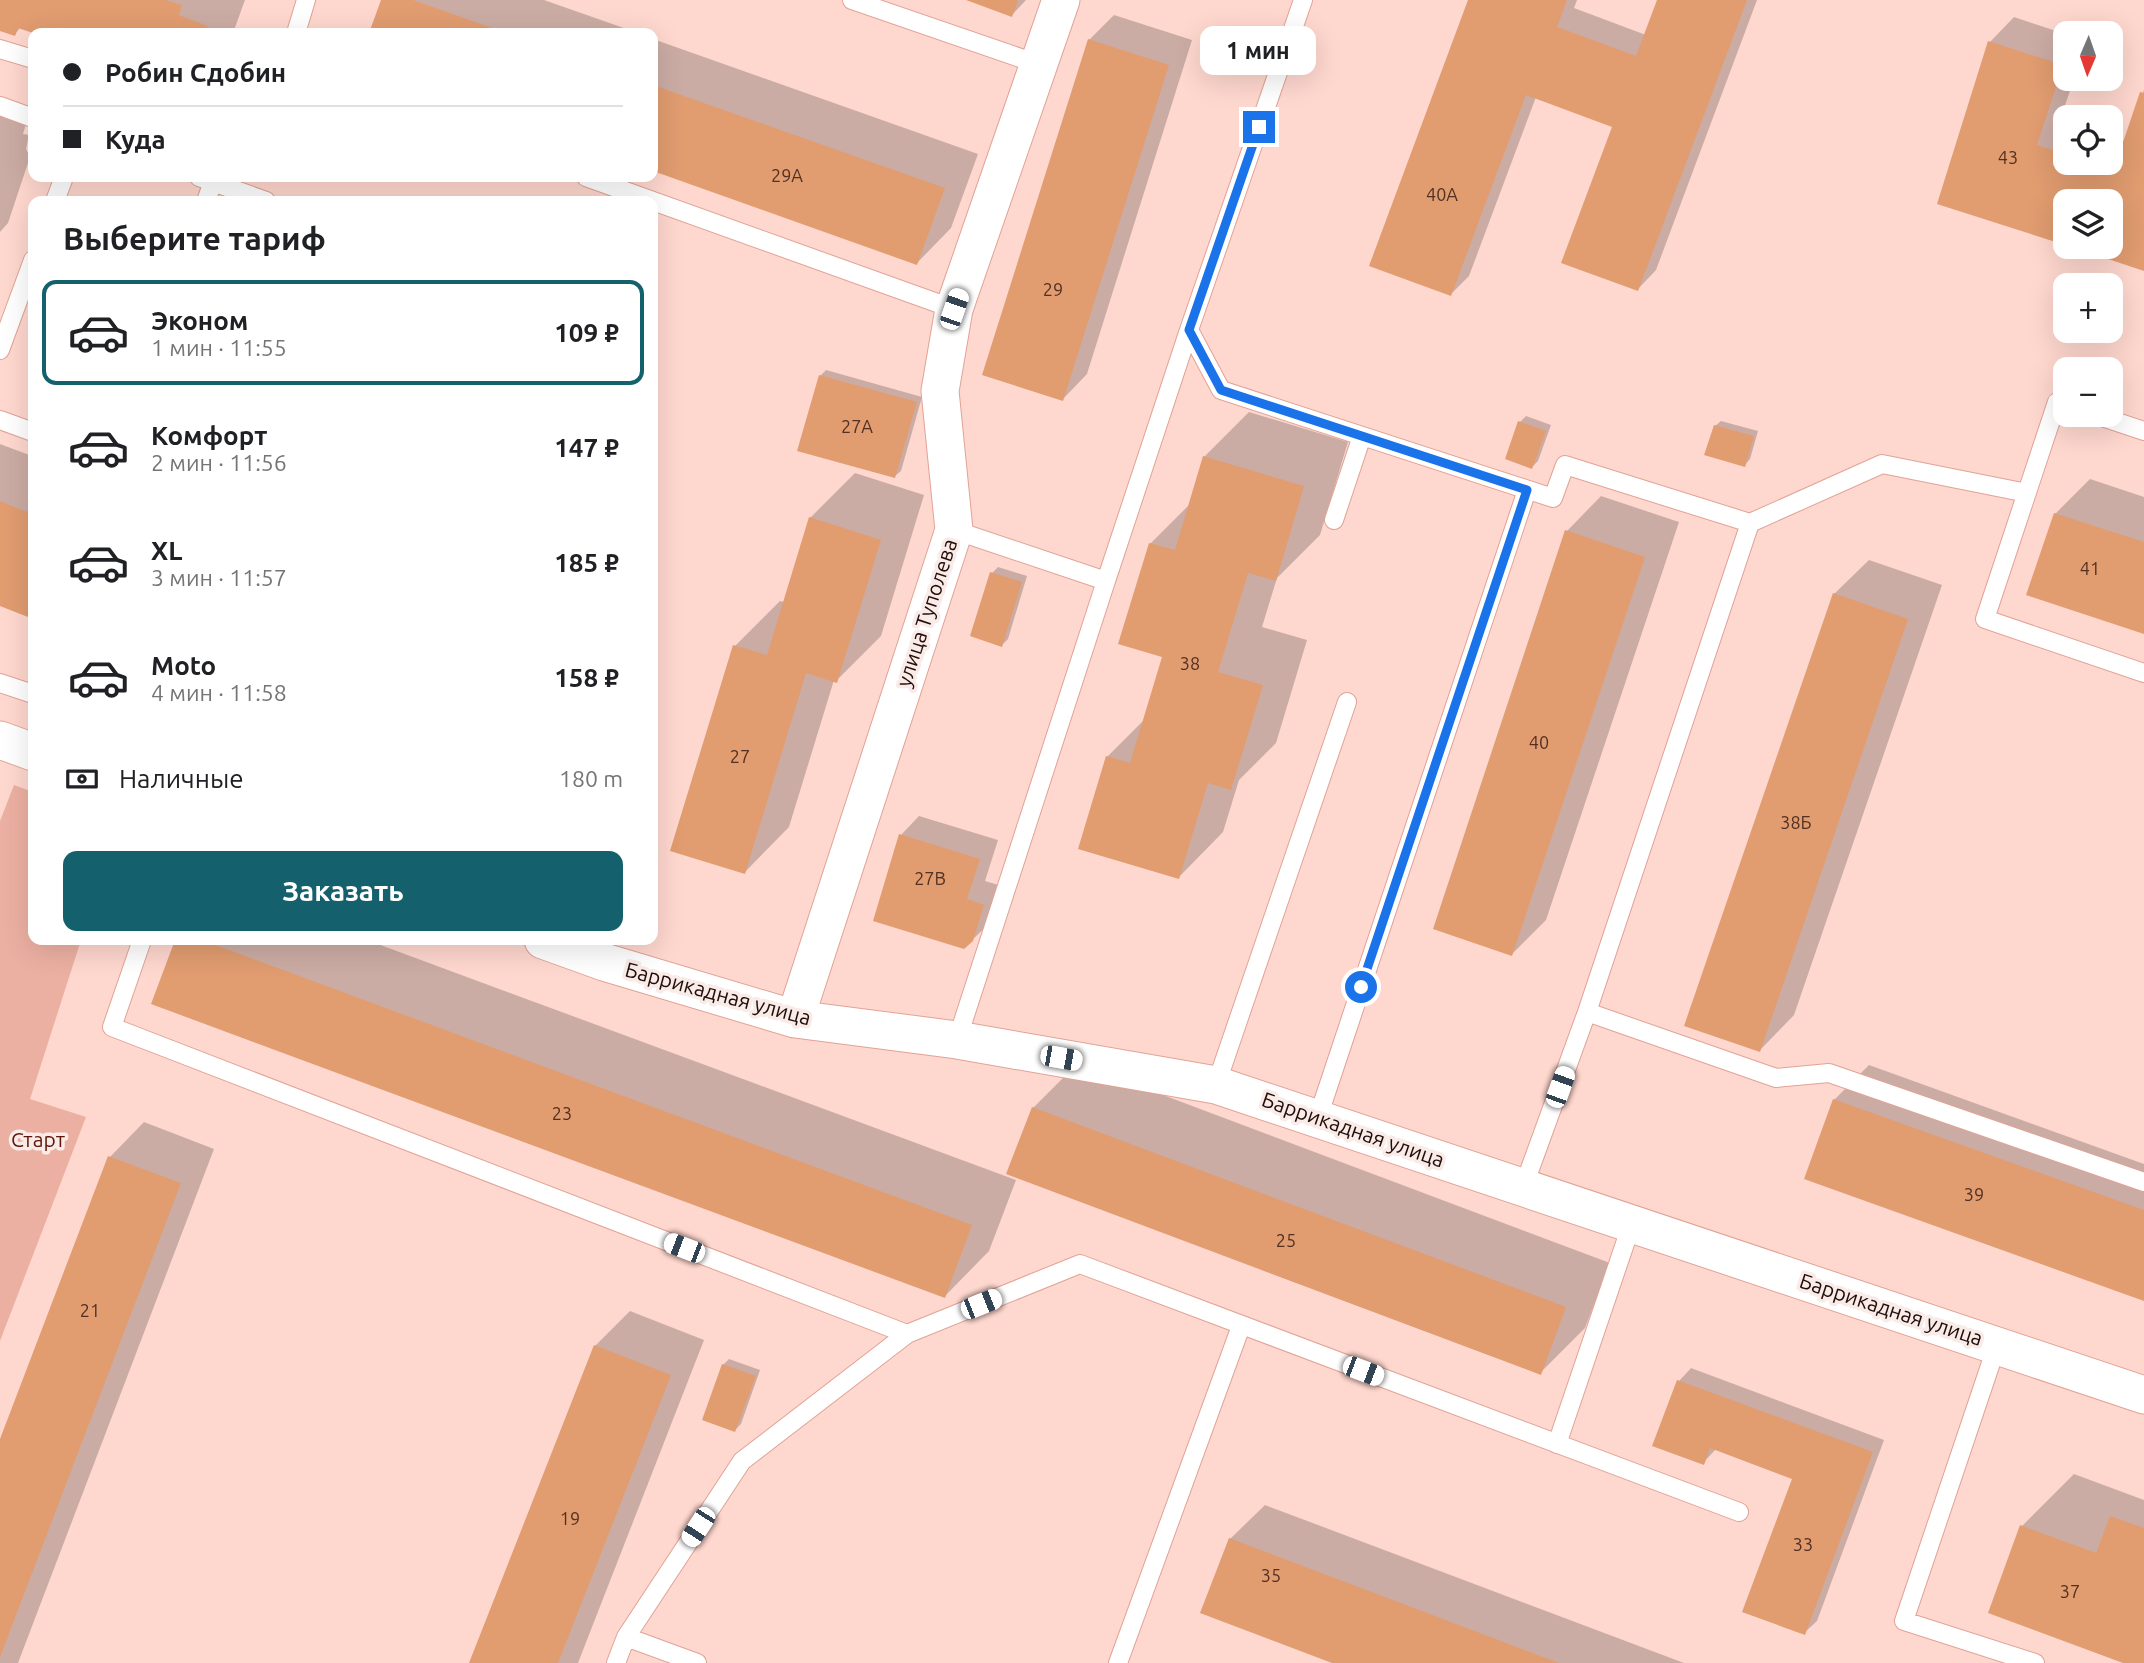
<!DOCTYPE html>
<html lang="ru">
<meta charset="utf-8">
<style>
body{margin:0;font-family:Ubuntu,sans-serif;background:#f6f6f6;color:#202124;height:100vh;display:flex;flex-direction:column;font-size:26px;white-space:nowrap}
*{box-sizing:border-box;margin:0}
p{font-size:23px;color:#757577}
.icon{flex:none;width:38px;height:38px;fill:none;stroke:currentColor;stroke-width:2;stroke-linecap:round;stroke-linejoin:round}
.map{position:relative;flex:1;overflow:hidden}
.panel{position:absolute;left:28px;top:196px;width:630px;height:749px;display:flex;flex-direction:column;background:#fff;border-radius:14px;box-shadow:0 7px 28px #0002}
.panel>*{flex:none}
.hud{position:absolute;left:28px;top:28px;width:630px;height:154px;border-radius:14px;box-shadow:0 7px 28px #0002;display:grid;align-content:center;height:154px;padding:0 35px;background:#fff}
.needle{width:46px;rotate:182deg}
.controls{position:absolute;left:2053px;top:21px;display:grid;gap:14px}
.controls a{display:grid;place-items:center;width:70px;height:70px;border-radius:14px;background:#fff;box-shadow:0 7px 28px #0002;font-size:35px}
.end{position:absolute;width:32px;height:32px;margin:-16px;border:9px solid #1a73e8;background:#fff;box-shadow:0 0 0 4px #fff}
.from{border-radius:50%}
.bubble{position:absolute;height:49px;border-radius:14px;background:#fff;box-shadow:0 7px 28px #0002;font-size:23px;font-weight:700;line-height:49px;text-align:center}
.car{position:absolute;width:21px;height:42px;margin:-21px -10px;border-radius:9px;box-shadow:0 0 5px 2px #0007;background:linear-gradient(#fff 24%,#345 0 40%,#fff 0 76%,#345 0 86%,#fff 0)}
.hud b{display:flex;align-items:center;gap:24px;height:66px;font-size:26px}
.hud b+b{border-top:2px solid #e0e0e0}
.hud i{width:18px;height:18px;background:#202124}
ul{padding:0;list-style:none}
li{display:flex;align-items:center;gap:21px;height:105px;margin:0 14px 10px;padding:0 21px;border:4px solid transparent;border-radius:14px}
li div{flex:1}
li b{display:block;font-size:26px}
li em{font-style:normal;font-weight:700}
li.current{border-color:#15606d}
li>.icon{width:63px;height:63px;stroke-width:1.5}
h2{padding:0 35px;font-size:32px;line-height:84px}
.pay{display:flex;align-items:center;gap:18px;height:77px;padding:0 35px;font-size:26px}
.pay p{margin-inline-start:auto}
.cta{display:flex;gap:14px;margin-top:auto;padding:14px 35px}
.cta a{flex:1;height:80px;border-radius:14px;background:#15606d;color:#fff;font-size:28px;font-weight:700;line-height:80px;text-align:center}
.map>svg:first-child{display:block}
.green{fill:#ecb0a2}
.shadow{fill:#0003}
.building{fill:#e19c70}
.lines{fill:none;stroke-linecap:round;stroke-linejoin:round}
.service-casing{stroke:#e1a395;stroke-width:20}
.minor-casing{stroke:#e1a395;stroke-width:39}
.service{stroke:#fff;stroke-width:18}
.minor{stroke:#fff;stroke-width:37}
.route{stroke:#1a73e8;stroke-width:9}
.labels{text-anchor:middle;stroke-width:7;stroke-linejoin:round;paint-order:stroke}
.number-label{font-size:18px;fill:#523022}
.street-label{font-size:21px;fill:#220c08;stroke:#f8ebe8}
.park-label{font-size:21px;fill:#5e1709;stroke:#f8ebe8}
</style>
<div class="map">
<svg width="2144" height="1663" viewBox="0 0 2144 1663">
<rect width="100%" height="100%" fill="#fed7ce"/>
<!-- green -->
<path class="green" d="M14 785 33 792V940H81L30 1099 86 1117 0 1341V821Z"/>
<!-- shadow -->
<path class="shadow" d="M0 0H245L233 33H39L21 27 15 34 0 29Z
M383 0H544L638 33H371Z
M970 0H1026L1012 15Z
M1470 0H1577L1574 8 1646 35 1659 0H1757L1656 270 1638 289 1614 126 1536 97 1469 276 1451 294Z
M1114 15 1192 40 1087 374 1063 399 1089 40Z
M2014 17 2065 34V79H2074L2060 120 2065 122V163H2110V136L2125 141 2144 90V269L2076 247H2110V201H2065V243L1990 42Z
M653 39 978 154 951 228 917 263 653 169Z
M0 108 28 117 23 134 29 135 26 149 30 157 8 223 0 232Z
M826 370 922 397 901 471 895 476 820 376Z
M1249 412 1348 442 1320 535 1277 578 1262 627 1307 640 1276 743 1239 780 1223 832 1179 877 1107 757 1145 719 1164 656 1150 544 1191 503 1204 457Z
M1526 416 1551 425 1538 461 1532 467 1507 458 1520 422Z
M1721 421 1758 431 1750 459 1745 465 1715 426Z
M0 444 32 456 29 465 33 467V617L0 604Z
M855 473 924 495 881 636 836 681 834 680 789 827 745 872 735 646 780 601 785 602 810 518Z
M2090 479 2144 497V633L2055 514Z
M1601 496 1679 522 1546 920 1512 954 1567 531Z
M1869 560 1942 585 1794 1015 1760 1050 1834 594Z
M998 567 1027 576 1008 639 1002 645 992 573Z
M919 816 998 840 985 881 1002 886 992 921 972 940 901 835Z
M177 940H367L1016 1180 989 1251 945 1296 154 1003Z
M1078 1063 1610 1263 1585 1328 1540 1373 1033 1108Z
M1869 1065 2144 1164V1299L1834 1100Z
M144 1122 214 1149 18 1663H0V1444L110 1157Z
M630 1311 704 1340 578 1663H471L595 1346Z
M729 1359 760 1370 741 1424 735 1430 723 1365Z
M1691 1368 1884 1440 1817 1621 1804 1633 1794 1478 1716 1449 1703 1463 1679 1381Z
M2074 1474 2144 1500V1663H2128L2022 1526Z
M1265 1505 1684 1663H1337L1230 1539Z"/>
<!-- building -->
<path class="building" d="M0 0H166L182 5 179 15 208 26 205 33H33L18 28 15 36 0 31Z
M381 0H413L506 33H369Z
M966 0H1018L1012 17Z
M1468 0H1567L1557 27 1636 56 1657 0H1747L1638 291 1561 263 1612 127 1526 95 1451 296 1369 266Z
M1088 39 1169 65 1063 401 982 375Z
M1988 41 2063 65 2037 145 2065 154V163H2093L2114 169 2140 92 2144 93V271L2072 247H2110V201H2065V245L1937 204Z
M653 85 945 188 917 265 653 171Z
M819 375 917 402 895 478 797 451Z
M1518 421 1546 431 1532 469 1505 459Z
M1714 425 1754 436 1745 467 1704 455Z
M1203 456 1304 486 1276 581 1248 573 1218 672 1263 685 1231 790 1208 783 1179 879 1078 849 1106 756 1130 763 1162 657 1118 644 1149 543 1175 550Z
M33 496V619L0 606V501L27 512Z
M2054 513 2144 542V634L2026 595Z
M809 517 881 540 837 683 806 673 745 874 670 851 733 645 767 655Z
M1565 530 1645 557 1512 956 1433 929Z
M990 572 1022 582 1002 647 970 636Z
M1833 593 1908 619 1760 1052 1684 1026Z
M899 834 980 859 967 899 984 905 973 941 964 949 873 921Z
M175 940H202L972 1225 945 1298 151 1004Z
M1833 1099 2144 1210V1301L1804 1179Z
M1032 1107 1566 1307 1541 1375 1006 1174Z
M108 1156 181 1183 0 1657V1439Z
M594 1345 671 1375 558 1663H469Z
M722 1364 756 1376 735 1432 702 1420Z
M1677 1380 1873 1452 1805 1635 1742 1612 1792 1479 1710 1448 1704 1465 1652 1446Z
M2110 1516 2144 1528V1663H2123L1988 1613 2020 1525 2096 1553Z
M1229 1538 1559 1663H1332L1200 1613Z"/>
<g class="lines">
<!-- service casing -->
<g class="service-casing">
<path id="service" d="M852 0 1038 64
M296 33 306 0
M0 49 33 59
M0 106 33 118
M199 177 266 201
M586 177 954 309
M55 201 64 177
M206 201 213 182
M1189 330 1303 0
M0 350 33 260
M2065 405 2057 402 1985 619 2144 673
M2096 415 2144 431
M0 420 33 432
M1334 520 1362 436
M954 530 1106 581 957 1040
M1106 581 1189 330 1221 390 1553 498 1565 465 1750 523 1882 464 2027 493
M0 683 33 694
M142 940 112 1027 907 1334
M1587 1012 1776 1078 1829 1073 2144 1182
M1216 1085 1347 702
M1318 1117 1527 490
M1523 1188 1587 1012 1750 523
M1997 1345 1904 1621 2035 1663
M1557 1444 1632 1223
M626 1637 697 1663
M616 1663 626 1637 742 1461 907 1334 1080 1264 1739 1512
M1118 1663 1241 1326"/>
</g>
<!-- minor casing -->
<g class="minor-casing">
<path id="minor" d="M0 740 33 752
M543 940 604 962 795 1019 957 1040 1216 1085 2144 1395
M795 1019 954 530 940 391 954 309 1061 0"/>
</g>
<!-- service -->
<use href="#service" class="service"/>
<!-- minor -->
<use href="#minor" class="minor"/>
</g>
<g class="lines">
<!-- route -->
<path class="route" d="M1259 127 1189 330 1221 390 1527 490 1361 987"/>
</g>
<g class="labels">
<!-- number labels -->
<g class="number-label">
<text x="2008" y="164">43</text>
<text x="787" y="182">29А</text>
<text x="1442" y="201">40А</text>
<text x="1053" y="296">29</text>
<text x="857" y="433">27А</text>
<text x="2090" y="575">41</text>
<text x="1190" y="670">38</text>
<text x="1539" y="749">40</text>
<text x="740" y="763">27</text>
<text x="1796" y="829">38Б</text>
<text x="930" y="885">27В</text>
<text x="562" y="1120">23</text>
<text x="1974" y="1201">39</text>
<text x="1286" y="1247">25</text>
<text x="90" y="1317">21</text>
<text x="570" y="1525">19</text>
<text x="1803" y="1551">33</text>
<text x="1271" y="1582">35</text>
<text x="2070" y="1598">37</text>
</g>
<!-- street labels -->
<g class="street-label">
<text transform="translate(927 613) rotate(-72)" y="7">улица Туполева</text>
<text transform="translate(718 994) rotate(15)" y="7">Баррикадная улица</text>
<text transform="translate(1353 1130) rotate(19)" y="7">Баррикадная улица</text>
<text transform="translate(1891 1310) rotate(18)" y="7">Баррикадная улица</text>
</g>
<!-- park labels -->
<g class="park-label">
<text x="38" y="1147">Старт</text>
</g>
</g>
</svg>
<div class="controls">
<a><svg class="needle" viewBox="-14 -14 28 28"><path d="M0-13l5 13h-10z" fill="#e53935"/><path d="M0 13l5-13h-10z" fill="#757577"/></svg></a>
<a><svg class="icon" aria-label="locate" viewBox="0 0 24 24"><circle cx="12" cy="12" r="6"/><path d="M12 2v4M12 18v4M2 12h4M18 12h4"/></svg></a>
<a><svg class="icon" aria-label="layers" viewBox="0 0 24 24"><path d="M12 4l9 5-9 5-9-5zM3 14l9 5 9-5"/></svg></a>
<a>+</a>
<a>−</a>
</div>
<i class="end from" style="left:1361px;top:987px"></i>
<i class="end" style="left:1259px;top:127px"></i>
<div class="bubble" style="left:1200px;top:26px;width:116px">1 мин</div>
<i class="car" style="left:954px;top:309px;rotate:19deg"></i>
<i class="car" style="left:1061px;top:1058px;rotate:100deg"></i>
<i class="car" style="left:1560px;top:1087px;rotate:20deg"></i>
<i class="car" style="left:684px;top:1248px;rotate:291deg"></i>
<i class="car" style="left:981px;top:1304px;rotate:68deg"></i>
<i class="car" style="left:1363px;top:1371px;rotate:111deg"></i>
<i class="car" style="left:698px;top:1527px;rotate:213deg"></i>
<div class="hud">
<b><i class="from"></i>Робин Сдобин</b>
<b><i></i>Куда</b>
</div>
<section class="panel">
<h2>Выберите тариф</h2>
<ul>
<li class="current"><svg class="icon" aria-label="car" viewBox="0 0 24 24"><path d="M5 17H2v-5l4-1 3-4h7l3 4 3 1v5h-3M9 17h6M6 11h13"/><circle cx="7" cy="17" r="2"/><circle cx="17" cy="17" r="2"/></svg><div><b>Эконом</b><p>1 мин · 11:55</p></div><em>109 ₽</em></li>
<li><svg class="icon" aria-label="car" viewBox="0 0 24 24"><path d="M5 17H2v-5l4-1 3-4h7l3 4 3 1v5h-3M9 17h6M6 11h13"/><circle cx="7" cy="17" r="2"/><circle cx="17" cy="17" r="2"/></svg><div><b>Комфорт</b><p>2 мин · 11:56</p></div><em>147 ₽</em></li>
<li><svg class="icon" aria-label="car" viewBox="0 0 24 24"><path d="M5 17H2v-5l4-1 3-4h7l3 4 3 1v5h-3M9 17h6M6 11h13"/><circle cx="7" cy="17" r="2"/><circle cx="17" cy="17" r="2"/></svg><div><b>XL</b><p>3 мин · 11:57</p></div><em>185 ₽</em></li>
<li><svg class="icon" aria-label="car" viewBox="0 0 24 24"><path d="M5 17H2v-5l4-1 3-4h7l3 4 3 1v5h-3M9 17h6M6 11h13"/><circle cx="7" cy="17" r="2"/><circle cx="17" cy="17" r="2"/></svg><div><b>Moto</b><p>4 мин · 11:58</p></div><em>158 ₽</em></li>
</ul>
<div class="pay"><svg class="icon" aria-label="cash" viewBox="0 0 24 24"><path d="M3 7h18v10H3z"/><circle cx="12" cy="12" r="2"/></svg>Наличные<p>180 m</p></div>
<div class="cta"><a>Заказать</a></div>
</section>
</div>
